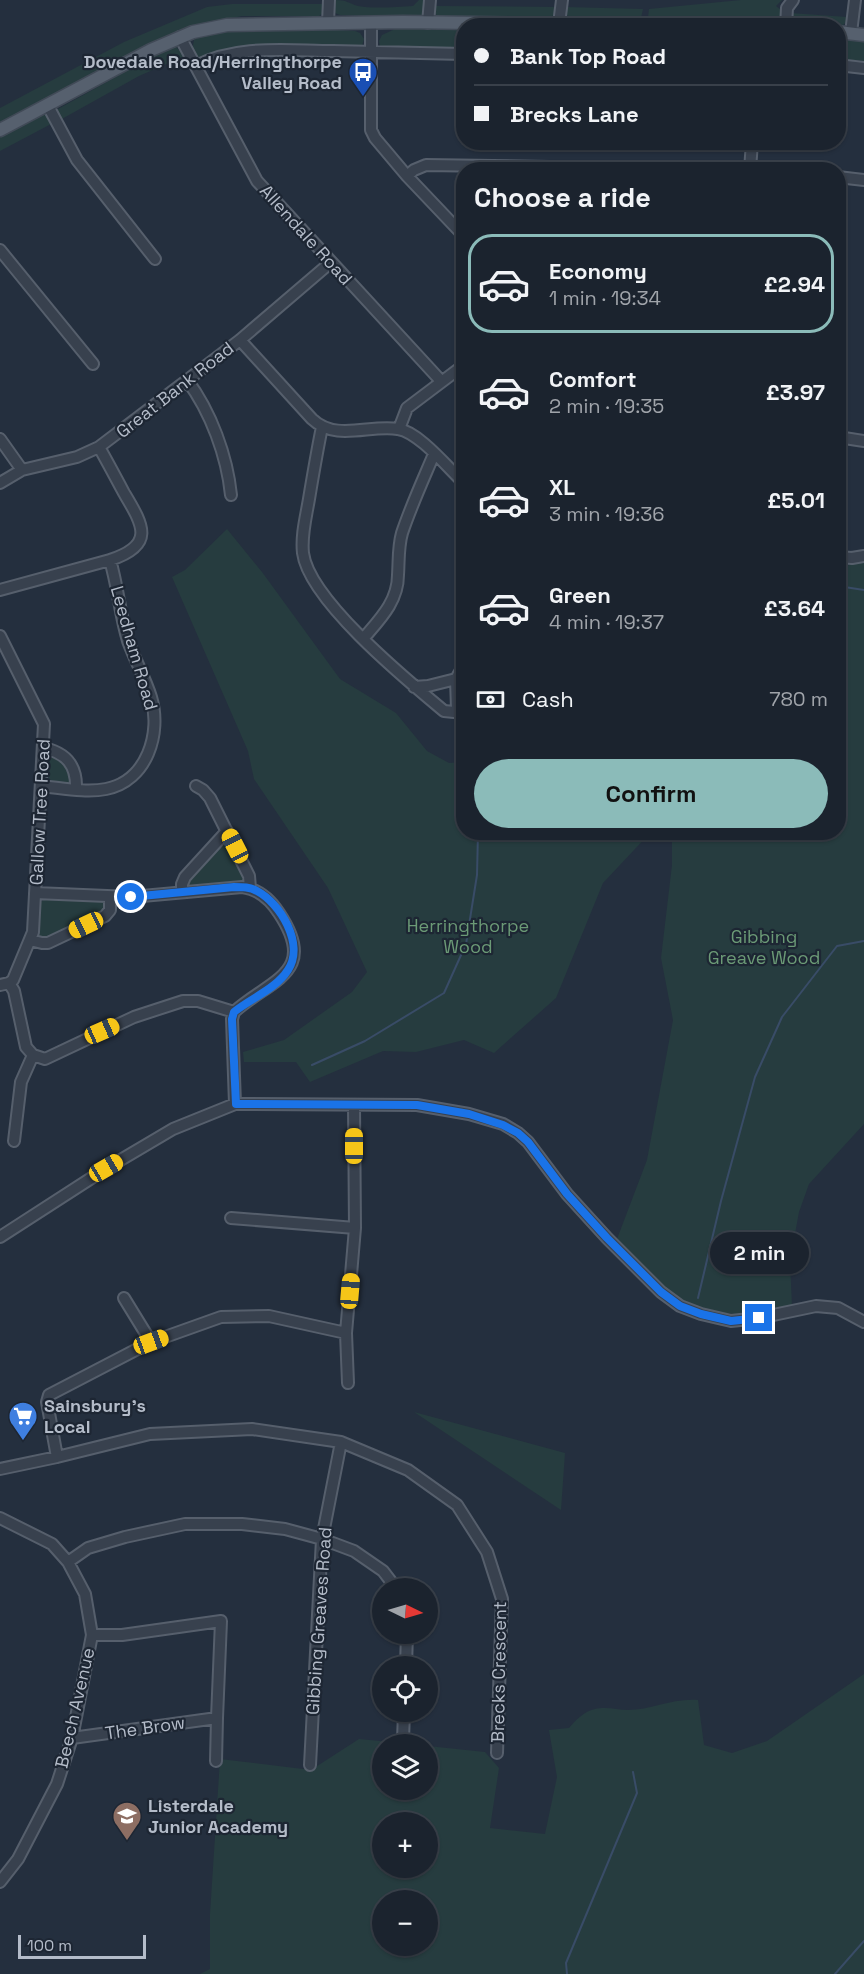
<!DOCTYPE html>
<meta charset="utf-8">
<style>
body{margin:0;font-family:"Space Grotesk",sans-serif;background:#282f3a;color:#f1f3f6;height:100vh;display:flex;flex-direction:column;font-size:22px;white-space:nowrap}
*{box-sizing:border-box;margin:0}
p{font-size:20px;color:#a0a4aa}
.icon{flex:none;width:33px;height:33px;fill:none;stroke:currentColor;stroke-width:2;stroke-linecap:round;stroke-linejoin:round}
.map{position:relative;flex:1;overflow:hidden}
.side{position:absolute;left:456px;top:162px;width:390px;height:678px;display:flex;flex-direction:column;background:#1b232e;border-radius:24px;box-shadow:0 2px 4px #0004,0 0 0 2px #39404a}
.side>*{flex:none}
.guide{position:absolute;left:456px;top:18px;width:390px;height:132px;border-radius:24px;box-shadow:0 2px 4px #0004,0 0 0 2px #39404a;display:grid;align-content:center;height:132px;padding:0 18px;background:#1b232e}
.needle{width:39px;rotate:95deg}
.tools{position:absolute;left:372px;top:1578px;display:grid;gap:12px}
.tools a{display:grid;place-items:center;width:66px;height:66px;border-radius:50%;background:#1b232e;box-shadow:0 2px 4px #0004,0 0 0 2px #39404a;font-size:30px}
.scale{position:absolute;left:18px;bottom:15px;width:128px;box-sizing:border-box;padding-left:6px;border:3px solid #b4bcc9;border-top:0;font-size:16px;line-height:21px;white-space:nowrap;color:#b4bcc9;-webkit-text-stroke:4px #1d2633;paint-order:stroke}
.end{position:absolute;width:27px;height:27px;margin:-14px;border:8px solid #1a73e8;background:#fff;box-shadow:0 0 0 3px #fff}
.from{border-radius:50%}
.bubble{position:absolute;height:42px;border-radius:21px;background:#1b232e;box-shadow:0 2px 4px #0004,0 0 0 2px #39404a;font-size:20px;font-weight:700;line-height:42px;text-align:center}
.car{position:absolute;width:18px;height:36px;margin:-18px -9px;border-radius:8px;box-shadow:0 0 4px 2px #0007;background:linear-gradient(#f5c518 24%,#345 0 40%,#f5c518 0 76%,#345 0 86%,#f5c518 0)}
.guide b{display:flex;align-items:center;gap:21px;height:57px;font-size:22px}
.guide b+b{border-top:2px solid #39404a}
.guide i{width:15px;height:15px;background:#f1f3f6}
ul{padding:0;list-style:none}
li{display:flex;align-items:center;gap:18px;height:99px;margin:0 12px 9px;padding:0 6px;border:3px solid transparent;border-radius:24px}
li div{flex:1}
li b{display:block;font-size:22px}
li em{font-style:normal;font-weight:700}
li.selected{border-color:#8bbbb9}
li>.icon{width:54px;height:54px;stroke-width:1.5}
h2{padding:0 18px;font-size:27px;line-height:72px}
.pay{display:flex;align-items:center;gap:15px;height:66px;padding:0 18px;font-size:22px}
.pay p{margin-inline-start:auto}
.button{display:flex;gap:12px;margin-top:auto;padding:12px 18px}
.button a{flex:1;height:69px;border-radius:36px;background:#8bbbb9;color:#111;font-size:24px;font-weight:700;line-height:69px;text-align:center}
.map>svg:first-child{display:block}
.green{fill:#263c3f;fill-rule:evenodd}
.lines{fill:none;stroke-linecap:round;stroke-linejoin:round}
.stream{stroke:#394c67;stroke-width:2}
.minor-casing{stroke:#565f6c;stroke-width:14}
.major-casing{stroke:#414a57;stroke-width:15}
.minor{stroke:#38414e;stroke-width:10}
.major{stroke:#56606e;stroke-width:12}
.route{stroke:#1a73e8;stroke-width:8}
.labels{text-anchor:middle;stroke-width:4.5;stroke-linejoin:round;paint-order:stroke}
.poi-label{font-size:18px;font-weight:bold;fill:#b4bcc9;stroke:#1d2633;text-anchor:start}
.street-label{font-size:18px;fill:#b4bcc9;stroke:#1d2633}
.park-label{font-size:18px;fill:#6b9a76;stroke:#1d2633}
</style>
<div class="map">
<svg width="864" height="1974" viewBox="0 0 864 1974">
<rect width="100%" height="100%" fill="#242f3e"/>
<!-- green -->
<path class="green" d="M335 0C347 0 348 3 358 6 373 9 397 7 413 6L419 0H425L423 14 420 18H415L340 15 335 13Z
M741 0H782L776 6 781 10V16L773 22 648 17 649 9Z
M232 4H327L326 11 319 16H242L191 27 148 44 0 123V108L124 42 207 7Z
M434 6 557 7 556 14 549 18 508 16 452 18 440 17 433 13Z
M565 7 643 9 641 18 573 19 565 14Z
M790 13 847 17V22L840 27 801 23 791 19Z
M291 27 355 31 360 33 364 39 362 46 359 49 199 59 192 51 194 40C217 24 264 28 291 27Z
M395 29H463V50L384 49 380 46 379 41 382 35Z
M839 38 864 42V61L839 59Z
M170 47H176L185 56 139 76 60 120 56 112 58 109Z
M43 114 47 115 53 123 0 151V136Z
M227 529 262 572 340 679 396 713 427 751 449 763 463 762 464 832 650 833 603 883 556 998 494 1053 464 1040 416 1052 383 1051 310 1082 296 1062H244L243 1052 284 1040 352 992 367 972 328 888 254 779 248 751 172 577 185 570Z
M864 561V1124L809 1184 799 1212 790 1261 792 1306C782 1308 771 1312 761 1314 725 1317 685 1308 658 1284 643 1271 632 1253 617 1239L647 1160 673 1020 661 958 672 865V833L838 832 839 565 846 566Z
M51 754 56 755 72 771 71 784 68 785C46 781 46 780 48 757Z
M227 840 244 878 242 883 188 887 186 884 188 877 221 841Z
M45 898 104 901 107 910 49 938 40 937 38 932 41 902Z
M414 1412 565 1453 561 1510Z
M864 1674V1974H200L210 1969V1914L220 1759 311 1770 359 1739 411 1744H382V1790H428V1746L485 1752 499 1768 490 1828 545 1834 557 1777 549 1730 569 1728C576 1720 583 1712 595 1709 607 1706 617 1710 628 1710 651 1710 673 1698 698 1700L704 1745 732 1753 767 1741ZM382 1822H428V1868H382ZM382 1900H428V1946H382Z"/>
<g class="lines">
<!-- stream -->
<path class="stream" d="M838 586 864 590
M312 1065 365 1041 444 993 466 944 477 875 478 832
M698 1298 721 1201 755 1077 782 1017 837 946 864 941
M567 1974 566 1963 637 1793 633 1772
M835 1974 864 1941"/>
<!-- minor casing -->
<g class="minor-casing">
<path id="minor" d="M328 23 329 0
M371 23V130L375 138 407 176 464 236
M428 23 430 0
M559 24 562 0
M786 26 787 8 793 0
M851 33 855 0
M180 37 257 181 441 381
M838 65 864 68
M196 66C237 44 289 51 333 51 377 52 420 53 464 54
M48 106 77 160 155 259
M750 170 752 142
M407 176 414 170 426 165 550 167
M838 177 864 180
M0 250 93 364
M240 340 312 419C336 442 370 424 398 429 419 432 448 468 464 483
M187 380C211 412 227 456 231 495
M322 427C317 451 313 475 309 499 306 517 301 535 303 553 309 600 408 681 444 711L454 712 457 709 456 679 464 665
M399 429 407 408 464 365
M838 437 864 441
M0 439 22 470
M0 483 22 470 77 457 99 447 240 340 330 263
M838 557 852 558 864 556
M0 590 110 560
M0 636 44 724 33 932 13 980 9 983 0 985
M363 639C379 620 398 602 398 575 399 560 398 547 402 533 411 506 423 480 434 454
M414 687 428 686 456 679
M44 748C66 753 77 765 76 789
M41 786C62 788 86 793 106 789 147 781 162 733 151 697 145 678 135 660 128 641 120 615 118 587 110 560 156 545 143 525 124 493 116 478 108 463 99 447
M196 786 203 790 210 798 249 876 250 888
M182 892V884L185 877 227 831
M35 893 131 897 242 887C259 889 270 899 279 913 319 973 271 979 234 1012L232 1019 235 1104
M30 940 42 943H48L105 916 110 910V898
M9 983 14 991 26 1047 33 1055 45 1059 134 1017 183 1001H198L234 1012
M14 1141 21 1082 33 1055
M231 1218 355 1228
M0 1237 107 1168 173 1129 235 1104 417 1105 469 1114 503 1124 518 1133 528 1142 567 1194 607 1238 661 1292 680 1306 701 1314 731 1321 759 1318 816 1306 838 1308 864 1322
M124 1298 151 1342
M348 1383 346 1333 355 1228 354 1105
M57 1457 47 1402 49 1395 151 1342 221 1317 269 1316 346 1333
M0 1469 57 1457 150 1434 252 1429 341 1442 408 1470 457 1505 487 1552 502 1599 497 1753
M0 1518 52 1544 68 1562 85 1594 92 1635 72 1738 57 1784 18 1859 0 1882
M68 1562 88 1548 125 1537 185 1524H242L285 1529 322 1539 354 1551 383 1571 396 1588
M406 1666 407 1634
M72 1738 217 1718 221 1621 122 1635H92
M403 1740 404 1712
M216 1761 217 1718
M310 1765 322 1539 341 1442"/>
</g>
<!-- major casing -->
<g class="major-casing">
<path id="major" d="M838 32 864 35
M0 130 151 50 193 32 227 25 403 22 708 26"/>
</g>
<!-- minor -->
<use href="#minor" class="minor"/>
<!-- major -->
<use href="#major" class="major"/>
</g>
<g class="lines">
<!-- route -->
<path class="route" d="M131 897 234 887C243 887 250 887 257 891 280 903 305 944 288 970 276 989 251 998 234 1012L232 1019 236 1104 417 1105 469 1114 503 1125 518 1133 528 1142 567 1194 607 1238 661 1292 680 1306 701 1314 731 1321 759 1318"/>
</g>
<!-- icons -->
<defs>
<g id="bus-pin" transform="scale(1.5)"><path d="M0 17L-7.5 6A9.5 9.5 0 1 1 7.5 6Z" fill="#1a4fb4" stroke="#1d2633"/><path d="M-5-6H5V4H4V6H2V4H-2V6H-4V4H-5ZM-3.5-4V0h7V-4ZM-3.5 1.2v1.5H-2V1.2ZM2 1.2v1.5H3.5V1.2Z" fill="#fff"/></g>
<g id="supermarket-pin" transform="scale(1.5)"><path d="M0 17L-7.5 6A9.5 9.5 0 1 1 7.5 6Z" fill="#3f7fe0" stroke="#1d2633"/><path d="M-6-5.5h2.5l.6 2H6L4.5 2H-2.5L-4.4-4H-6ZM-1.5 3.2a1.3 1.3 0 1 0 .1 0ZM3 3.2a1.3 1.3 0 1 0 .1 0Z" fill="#fff"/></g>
<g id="school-pin" transform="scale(1.5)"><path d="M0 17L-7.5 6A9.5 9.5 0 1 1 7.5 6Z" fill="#8d6e63" stroke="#1d2633"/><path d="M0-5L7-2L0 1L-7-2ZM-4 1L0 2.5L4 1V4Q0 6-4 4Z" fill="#fff"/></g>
</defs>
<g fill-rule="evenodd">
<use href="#bus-pin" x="363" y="72"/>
<use href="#supermarket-pin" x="23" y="1416"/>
<use href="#school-pin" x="127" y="1816"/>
</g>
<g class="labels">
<!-- poi labels -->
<g class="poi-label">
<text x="342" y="68" text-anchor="end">Dovedale Road/Herringthorpe<tspan x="342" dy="21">Valley Road</tspan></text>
<text x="44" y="1412">Sainsbury's<tspan x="44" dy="21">Local</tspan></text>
<text x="148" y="1812">Listerdale<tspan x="148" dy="21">Junior Academy</tspan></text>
</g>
<!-- street labels -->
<g class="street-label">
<text transform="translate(306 235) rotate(48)" y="6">Allendale Road</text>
<text transform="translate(175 390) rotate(-38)" y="6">Great Bank Road</text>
<text transform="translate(134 648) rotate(74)" y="6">Leedham Road</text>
<text transform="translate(40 812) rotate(-87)" y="6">Gallow Tree Road</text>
<text transform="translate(319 1621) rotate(-86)" y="6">Gibbing Greaves Road</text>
<text transform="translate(499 1672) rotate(-89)" y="6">Brecks Crescent</text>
<text transform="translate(75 1708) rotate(-77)" y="6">Beech Avenue</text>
<text transform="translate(145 1728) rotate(-8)" y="6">The Brow</text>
</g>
<!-- park labels -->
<g class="park-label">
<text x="468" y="932">Herringthorpe<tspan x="468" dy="21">Wood</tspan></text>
<text x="764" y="943">Gibbing<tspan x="764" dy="21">Greave Wood</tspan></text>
</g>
</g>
</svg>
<div class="tools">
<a><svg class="needle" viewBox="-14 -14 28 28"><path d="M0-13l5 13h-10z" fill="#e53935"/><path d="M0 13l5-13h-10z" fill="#a0a4aa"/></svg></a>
<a><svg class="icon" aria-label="locate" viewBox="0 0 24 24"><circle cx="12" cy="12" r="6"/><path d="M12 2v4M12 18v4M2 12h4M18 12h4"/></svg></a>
<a><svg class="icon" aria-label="layers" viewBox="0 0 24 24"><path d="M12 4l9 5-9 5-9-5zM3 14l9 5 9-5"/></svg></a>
<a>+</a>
<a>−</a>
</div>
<div class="scale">100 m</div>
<i class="end from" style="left:131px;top:897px"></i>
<i class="end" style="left:759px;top:1318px"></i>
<div class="bubble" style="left:710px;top:1232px;width:99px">2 min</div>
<i class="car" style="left:235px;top:846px;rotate:333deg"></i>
<i class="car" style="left:86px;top:925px;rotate:245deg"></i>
<i class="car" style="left:102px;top:1031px;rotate:66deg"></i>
<i class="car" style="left:354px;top:1146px;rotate:0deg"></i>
<i class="car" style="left:106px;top:1168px;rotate:60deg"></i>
<i class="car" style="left:350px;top:1291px;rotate:5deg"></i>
<i class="car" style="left:151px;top:1342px;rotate:70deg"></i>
<div class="guide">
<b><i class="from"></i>Bank Top Road</b>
<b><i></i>Brecks Lane</b>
</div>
<section class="side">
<h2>Choose a ride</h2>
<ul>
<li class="selected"><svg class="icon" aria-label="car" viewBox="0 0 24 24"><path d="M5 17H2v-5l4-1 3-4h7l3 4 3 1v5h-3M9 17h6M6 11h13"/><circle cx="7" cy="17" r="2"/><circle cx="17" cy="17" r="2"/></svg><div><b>Economy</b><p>1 min · 19:34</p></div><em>£2.94</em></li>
<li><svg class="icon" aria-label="car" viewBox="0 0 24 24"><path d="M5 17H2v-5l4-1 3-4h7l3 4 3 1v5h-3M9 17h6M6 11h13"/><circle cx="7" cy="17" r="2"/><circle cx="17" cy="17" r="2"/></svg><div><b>Comfort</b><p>2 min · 19:35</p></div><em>£3.97</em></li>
<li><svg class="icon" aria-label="car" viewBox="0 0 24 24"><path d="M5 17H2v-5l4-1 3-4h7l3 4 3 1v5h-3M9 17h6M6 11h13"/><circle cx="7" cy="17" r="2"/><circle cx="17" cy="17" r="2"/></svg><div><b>XL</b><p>3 min · 19:36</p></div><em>£5.01</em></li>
<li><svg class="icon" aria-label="car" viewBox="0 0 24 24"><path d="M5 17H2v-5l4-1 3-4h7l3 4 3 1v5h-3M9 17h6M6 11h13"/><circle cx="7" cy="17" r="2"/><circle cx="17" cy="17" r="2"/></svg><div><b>Green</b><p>4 min · 19:37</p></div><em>£3.64</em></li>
</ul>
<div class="pay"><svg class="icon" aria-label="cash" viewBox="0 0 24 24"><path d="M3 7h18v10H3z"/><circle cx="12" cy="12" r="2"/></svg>Cash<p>780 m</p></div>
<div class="button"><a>Confirm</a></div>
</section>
</div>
